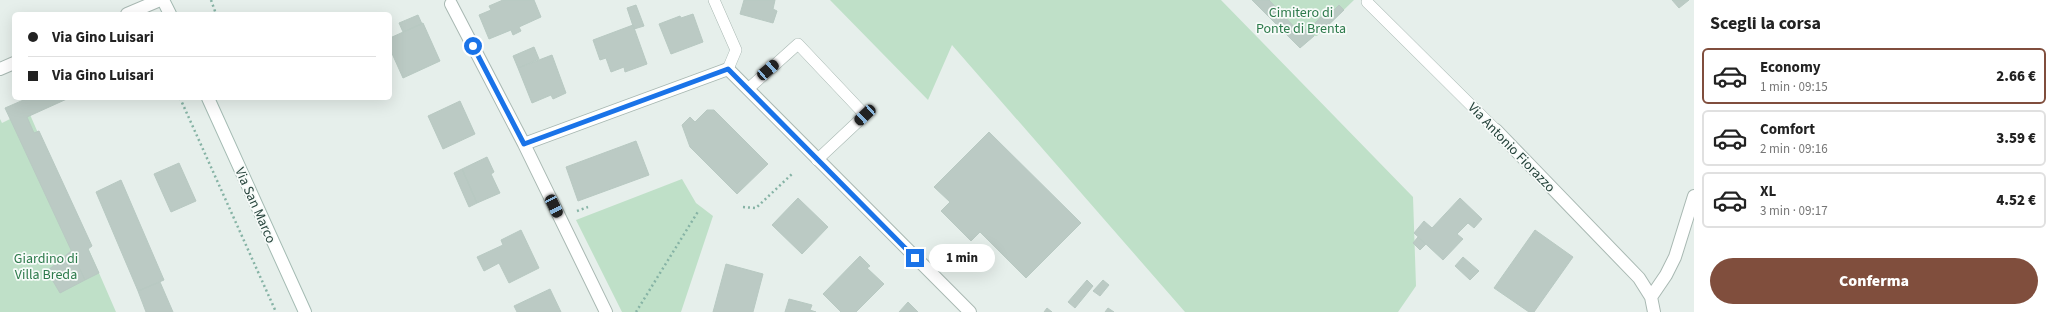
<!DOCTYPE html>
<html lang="it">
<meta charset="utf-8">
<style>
body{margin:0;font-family:"Source Sans 3",sans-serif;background:#f6f6f6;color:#222;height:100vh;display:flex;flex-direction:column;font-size:15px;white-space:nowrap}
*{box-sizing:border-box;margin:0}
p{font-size:13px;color:#767676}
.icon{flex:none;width:22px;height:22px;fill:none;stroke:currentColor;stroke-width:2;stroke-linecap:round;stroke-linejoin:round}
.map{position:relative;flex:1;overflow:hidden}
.sheet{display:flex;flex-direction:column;background:#fff;width:360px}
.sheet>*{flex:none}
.hud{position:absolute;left:12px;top:12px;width:380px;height:88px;border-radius:6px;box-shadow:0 4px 16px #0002;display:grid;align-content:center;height:88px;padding:0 16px;background:#fff}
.end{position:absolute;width:18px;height:18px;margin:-9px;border:5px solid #1a73e8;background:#fff;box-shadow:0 0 0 2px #fff}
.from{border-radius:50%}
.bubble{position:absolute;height:28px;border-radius:14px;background:#fff;box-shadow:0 4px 16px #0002;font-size:13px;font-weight:800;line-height:28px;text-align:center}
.car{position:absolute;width:12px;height:24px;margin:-12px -6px;border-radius:5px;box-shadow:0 0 3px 1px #0007;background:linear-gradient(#222 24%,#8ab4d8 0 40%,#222 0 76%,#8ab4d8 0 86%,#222 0)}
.hud b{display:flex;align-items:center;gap:14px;height:38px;font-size:15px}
.hud b+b{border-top:1px solid #e0e0e0}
.hud i{width:10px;height:10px;background:#222}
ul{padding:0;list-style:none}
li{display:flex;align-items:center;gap:12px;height:56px;margin:0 8px 6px;padding:0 8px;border:2px solid #e0e0e0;border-radius:6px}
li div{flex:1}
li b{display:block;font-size:15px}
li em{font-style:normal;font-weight:800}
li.selected{border-color:#804e3d}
li>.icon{width:36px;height:36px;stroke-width:1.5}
h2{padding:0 16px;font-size:18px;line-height:48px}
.action{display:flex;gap:8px;margin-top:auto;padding:8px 16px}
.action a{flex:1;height:46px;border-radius:24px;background:#804e3d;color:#fff;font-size:16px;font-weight:800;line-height:46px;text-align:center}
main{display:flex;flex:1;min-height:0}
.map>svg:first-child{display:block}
.green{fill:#bfe0c8}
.building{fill:#bbcac4;stroke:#b8c9c2}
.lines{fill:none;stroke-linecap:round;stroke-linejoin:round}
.lane-casing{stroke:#a8b8b2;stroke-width:12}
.street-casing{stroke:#a8b8b2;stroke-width:14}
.secondary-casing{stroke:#a4bbb3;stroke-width:14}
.path{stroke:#86b3a5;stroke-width:2.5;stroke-dasharray:2 3;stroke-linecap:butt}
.lane{stroke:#fff;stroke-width:11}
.street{stroke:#fff;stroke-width:12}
.secondary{stroke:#fff;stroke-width:12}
.route{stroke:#1a73e8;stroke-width:5}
.labels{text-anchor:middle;stroke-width:3.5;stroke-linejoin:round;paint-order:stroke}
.park-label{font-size:14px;fill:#2d7a4b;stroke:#f7fbf9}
.street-label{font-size:14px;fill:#24423a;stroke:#f7fbf9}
</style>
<main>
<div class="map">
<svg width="1694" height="312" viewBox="0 0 1694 312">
<rect width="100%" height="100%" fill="#e6efeb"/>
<!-- green -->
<path class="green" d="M830 0H1221L1413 197 1416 286 1398 312H1185L952 45 928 100Z
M1252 0H1354L1317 36H1314L1300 48Z
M28 110 116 312H0V119L2 123Z
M682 179 696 203 713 216 681 312H622L576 220Z"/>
<!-- building -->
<path class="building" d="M503 0H534L541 17 519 27 521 31 513 35 511 30 489 39 479 15 491 10 489 6Z
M744 0H775L773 9 777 11 773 23 740 14Z
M1252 0H1269L1299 32 1303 28 1314 36 1300 48Z
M1672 0H1689L1679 8Z
M636 5 644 26 634 29 627 8Z
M1339 5 1344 10 1321 32 1314 24 1327 11 1330 14Z
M693 14 703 42 671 54 659 24 680 16 681 18Z
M418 15 422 24 403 32 399 23Z
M423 23 440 61 403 78 390 49V38Z
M633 25 647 64 625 72 624 67 611 72 606 58 600 60 593 40Z
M534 47 539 59 518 68 513 56Z
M552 55 566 93 553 99 551 95 532 103 518 68Z
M28 98H69L27 117 34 133 39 131 92 246 88 249 99 273 85 280 5 108Z
M460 101 475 134 443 149 428 116Z
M707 110H714L768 164 737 194 690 147 682 125 690 117 695 122Z
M989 132 1081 223 1026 278 980 232 971 241 941 211 950 202 934 187Z
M636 141 649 175 578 201 566 167Z
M487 157 494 172 491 174 500 193 477 203 462 169Z
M179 163 196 201 171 212 154 174Z
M462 169 477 203 469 207 454 173Z
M121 180 164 280 138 291 96 192Z
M798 198 828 227 802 254 772 225Z
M1460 198 1482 219 1474 228 1468 223 1457 234 1463 239 1443 260 1414 233 1424 221 1432 228Z
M521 230 539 268 509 283 499 263 484 271 477 257 503 245 501 240Z
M1535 230 1573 257 1534 312H1529L1494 288Z
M1418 237 1426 244 1420 250 1413 243Z
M71 251 85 280 60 293 47 271Z
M860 256 870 266 867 268 884 284 856 312H841L823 294Z
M1463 257 1479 271 1470 280 1455 266Z
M726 264 763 274 753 312H713Z
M1087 280 1093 286 1075 308 1068 302Z
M1103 280 1109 285 1100 296 1093 291Z
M160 282 173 312H146L138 291Z
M550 289 561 312H517L514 306Z
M789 299 812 305 810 310 816 312H785Z
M908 302 918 312H899Z
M1047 308 1052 312H1044Z
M1108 308 1114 312H1105Z"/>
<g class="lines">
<!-- lane casing -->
<g class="lane-casing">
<path id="lane" d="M714 0 736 50 728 69
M1367 2 1496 130
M748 89 798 44 865 115 817 160"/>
</g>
<!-- street casing -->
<g class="street-casing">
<path id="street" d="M451 4 524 144
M127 14 160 0
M0 69 14 63
M1496 130 1639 278 1651 297 1654 312
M1651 297 1666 275 1675 257 1694 196
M606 312 524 144 728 69 970 312"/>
</g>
<!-- secondary casing -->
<g class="secondary-casing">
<path id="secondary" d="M163 0 170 14
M208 98 305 312"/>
</g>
<!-- path -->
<path class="path" d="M211 0 216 14
M180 98 276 312
M743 207 756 208 793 173
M577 211 588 207
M636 312 699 210"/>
<!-- lane -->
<use href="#lane" class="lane"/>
<!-- street -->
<use href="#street" class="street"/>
<!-- secondary -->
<use href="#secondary" class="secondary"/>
</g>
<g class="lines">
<!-- route -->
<path class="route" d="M473 46 524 144 728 69 915 258"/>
</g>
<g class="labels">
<!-- park labels -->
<g class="park-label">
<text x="1301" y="17">Cimitero di<tspan x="1301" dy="16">Ponte di Brenta</tspan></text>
<text x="46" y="263">Giardino di<tspan x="46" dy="16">Villa Breda</tspan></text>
</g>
<!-- street labels -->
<g class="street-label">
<text transform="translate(1512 147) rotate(46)" y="5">Via Antonio Fiorazzo</text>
<text transform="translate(256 205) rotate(66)" y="5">Via San Marco</text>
</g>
</g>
</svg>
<i class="end from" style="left:473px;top:46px"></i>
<i class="end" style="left:915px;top:258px"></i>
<div class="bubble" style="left:929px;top:244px;width:66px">1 min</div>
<i class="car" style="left:768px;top:70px;rotate:49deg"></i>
<i class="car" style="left:865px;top:115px;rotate:227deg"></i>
<i class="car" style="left:554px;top:206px;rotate:154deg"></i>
<div class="hud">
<b><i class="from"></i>Via Gino Luisari</b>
<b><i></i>Via Gino Luisari</b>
</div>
</div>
<section class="sheet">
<h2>Scegli la corsa</h2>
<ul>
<li class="selected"><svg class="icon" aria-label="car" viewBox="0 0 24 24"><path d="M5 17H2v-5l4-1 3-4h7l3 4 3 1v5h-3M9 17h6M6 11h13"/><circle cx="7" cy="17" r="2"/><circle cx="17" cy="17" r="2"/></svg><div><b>Economy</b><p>1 min · 09:15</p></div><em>2.66 €</em></li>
<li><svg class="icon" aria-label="car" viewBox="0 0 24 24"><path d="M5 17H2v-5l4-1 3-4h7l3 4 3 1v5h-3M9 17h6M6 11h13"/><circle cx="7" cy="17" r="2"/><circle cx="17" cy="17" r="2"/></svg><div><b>Comfort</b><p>2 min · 09:16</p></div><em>3.59 €</em></li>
<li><svg class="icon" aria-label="car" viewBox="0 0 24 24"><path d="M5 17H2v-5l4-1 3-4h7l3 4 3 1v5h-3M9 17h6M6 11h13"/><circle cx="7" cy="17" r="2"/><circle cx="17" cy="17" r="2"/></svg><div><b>XL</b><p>3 min · 09:17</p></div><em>4.52 €</em></li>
</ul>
<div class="action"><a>Conferma</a></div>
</section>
</main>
